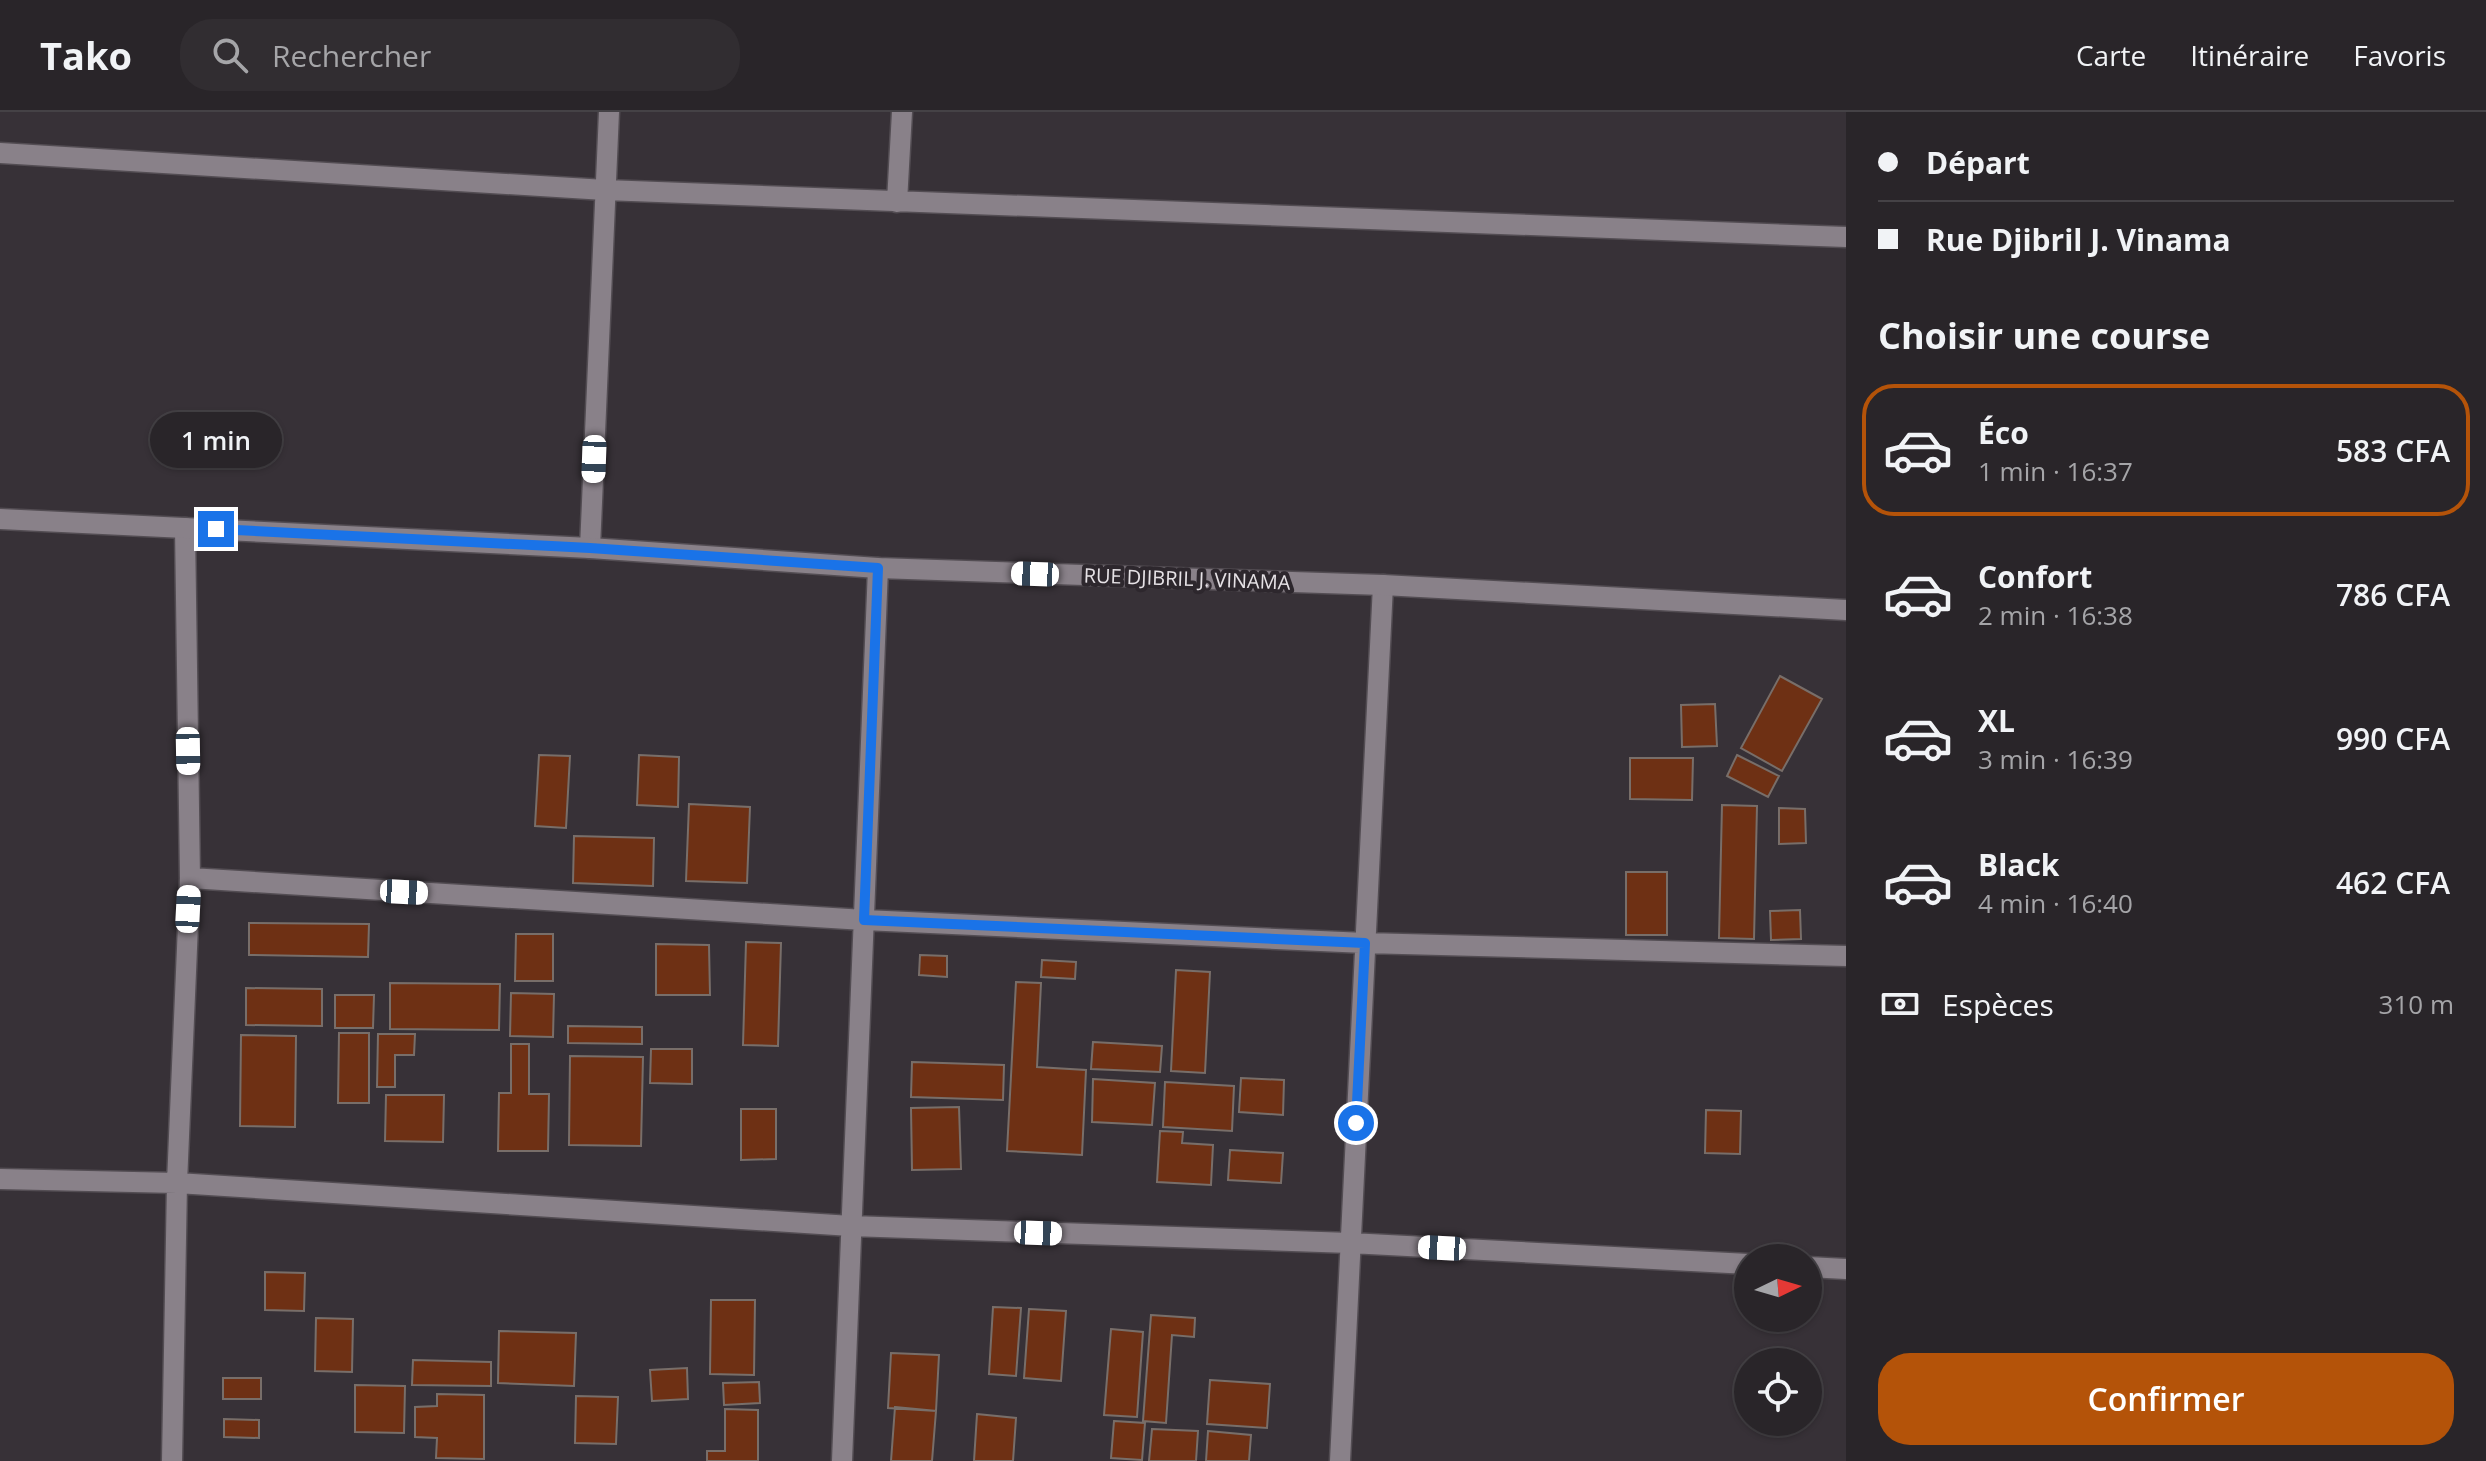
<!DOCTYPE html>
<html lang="fr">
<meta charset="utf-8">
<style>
body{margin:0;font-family:"Open Sans",sans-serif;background:#312d31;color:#f1f3f6;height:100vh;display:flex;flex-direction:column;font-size:30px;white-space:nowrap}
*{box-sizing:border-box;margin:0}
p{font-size:26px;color:#a5a5a8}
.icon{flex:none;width:44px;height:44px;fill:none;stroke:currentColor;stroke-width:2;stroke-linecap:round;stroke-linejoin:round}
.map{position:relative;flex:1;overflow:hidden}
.side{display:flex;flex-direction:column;background:#292529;width:640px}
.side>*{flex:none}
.banner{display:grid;align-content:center;height:176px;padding:0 32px;background:#292529}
.needle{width:52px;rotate:85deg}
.fabs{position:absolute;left:1734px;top:1132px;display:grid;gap:16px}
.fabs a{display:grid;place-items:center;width:88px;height:88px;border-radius:50%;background:#292529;box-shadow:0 2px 6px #0004,0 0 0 2px #454246;font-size:40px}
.end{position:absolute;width:36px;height:36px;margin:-18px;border:10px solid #1a73e8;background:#fff;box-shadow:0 0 0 4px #fff}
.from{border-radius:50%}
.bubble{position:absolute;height:56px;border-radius:28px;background:#292529;box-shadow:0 2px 6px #0004,0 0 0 2px #454246;font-size:26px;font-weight:600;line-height:56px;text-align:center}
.car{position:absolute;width:24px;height:48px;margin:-24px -12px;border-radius:10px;box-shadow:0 0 6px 2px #0007;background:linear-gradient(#fff 24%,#345 0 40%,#fff 0 76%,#345 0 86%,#fff 0)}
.banner b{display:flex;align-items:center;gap:28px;height:76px;font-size:30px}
.banner b+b{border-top:2px solid #454246}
.banner i{width:20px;height:20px;background:#f1f3f6}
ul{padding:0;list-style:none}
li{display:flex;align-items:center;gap:24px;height:132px;margin:0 16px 12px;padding:0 16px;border:4px solid transparent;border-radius:32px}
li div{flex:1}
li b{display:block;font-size:30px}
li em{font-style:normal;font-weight:600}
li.current{border-color:#b45309}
li>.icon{width:72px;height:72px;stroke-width:1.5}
h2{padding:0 32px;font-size:36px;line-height:96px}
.pay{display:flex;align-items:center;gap:20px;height:88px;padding:0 32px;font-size:30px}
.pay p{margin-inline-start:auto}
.primary-button{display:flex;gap:16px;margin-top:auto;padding:16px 32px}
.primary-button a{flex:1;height:92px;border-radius:32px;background:#b45309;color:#fff;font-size:32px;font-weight:600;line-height:92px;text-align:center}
header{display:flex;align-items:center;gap:48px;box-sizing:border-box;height:112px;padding:0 40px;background:#292529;border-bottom:2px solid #454246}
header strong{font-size:38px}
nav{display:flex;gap:44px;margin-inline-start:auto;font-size:28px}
.search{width:560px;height:72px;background:#312d31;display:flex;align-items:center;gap:20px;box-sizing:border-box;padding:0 28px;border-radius:32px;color:#a5a5a8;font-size:30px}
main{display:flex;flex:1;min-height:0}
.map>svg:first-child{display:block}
.building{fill:#6e3014;stroke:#786e69;stroke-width:2}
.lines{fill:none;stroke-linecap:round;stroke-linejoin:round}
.minor-casing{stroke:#534d53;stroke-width:23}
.tertiary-casing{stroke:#534d53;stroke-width:23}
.minor{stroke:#898189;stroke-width:20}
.tertiary{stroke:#898189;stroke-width:20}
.route{stroke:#1a73e8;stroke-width:10}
.labels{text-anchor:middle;stroke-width:8;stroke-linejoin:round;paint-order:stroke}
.street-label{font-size:20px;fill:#e6e2e6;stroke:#2d272d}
</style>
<header>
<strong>Tako</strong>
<div class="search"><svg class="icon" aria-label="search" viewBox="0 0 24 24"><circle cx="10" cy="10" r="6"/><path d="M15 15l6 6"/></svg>Rechercher</div>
<nav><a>Carte</a><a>Itinéraire</a><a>Favoris</a></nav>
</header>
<main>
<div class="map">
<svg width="1846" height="1349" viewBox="0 0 1846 1349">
<rect width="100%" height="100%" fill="#373137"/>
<!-- building -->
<path class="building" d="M1780 564 1822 587 1782 659 1741 636Z
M1715 592 1717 634 1682 635 1681 593Z
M539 643 570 644 566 716 535 714Z
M639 643 679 645 678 695 637 693Z
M1737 643 1779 664 1768 685 1727 664Z
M1630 646H1693L1692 688 1630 687Z
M689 692 750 695 747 771 686 769Z
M1722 693 1757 694 1754 827 1719 826Z
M1779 696 1805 697 1806 731 1779 732Z
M574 724 654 726 653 774 573 771Z
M1626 760H1667V823H1626Z
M1800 798 1801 827 1771 828 1770 799Z
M249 811 369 812 368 845 249 843Z
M516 822H553V869H515Z
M746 830 781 831 778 934 743 933Z
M656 832 709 833 710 883H656Z
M920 843 947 844V865L919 863Z
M1042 848 1076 850 1075 867 1041 865Z
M1176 858 1210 860 1205 961 1171 959Z
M1016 870 1041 871 1037 955 1086 958 1082 1043 1007 1039Z
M390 871 500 872 499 918 390 917Z
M246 876 322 877V914L246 913Z
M511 881 554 882 553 925 510 924Z
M335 883H374L373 916H335Z
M568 914 642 915V932L568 931Z
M339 921H369V991H338Z
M378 922H415L414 943H395V975H377Z
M241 923 296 924 295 1015 240 1014Z
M1093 930 1162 934 1160 960 1091 957Z
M511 932H529V982H549L548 1039H498L499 981H511Z
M651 937H692V972L650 971Z
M570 944 643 945 641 1034 569 1033Z
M912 950 1004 953 1003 988 911 985Z
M1241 966 1284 968 1283 1003 1239 1000Z
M1093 967 1155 971 1152 1013 1092 1010Z
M1165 970 1234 974 1232 1019 1163 1015Z
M386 983H444L443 1030 385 1029Z
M959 995 961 1057 912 1058 911 996Z
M741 997H776V1047L741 1048Z
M1706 998 1741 999 1740 1042 1705 1041Z
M1160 1019 1183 1020 1182 1031 1213 1033 1211 1073 1157 1070Z
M1230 1038 1283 1041 1281 1071 1228 1068Z
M265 1160 305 1161 304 1199 265 1198Z
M711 1188H755L754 1263 710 1262Z
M993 1195 1021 1196 1016 1264 989 1262Z
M1029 1197 1066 1199 1061 1269 1024 1266Z
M1151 1203 1195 1206 1194 1225 1172 1223 1166 1311 1143 1309Z
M316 1206 353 1207 352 1260 315 1259Z
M1111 1217 1143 1220 1137 1305 1104 1303Z
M499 1219 576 1221 574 1274 498 1271Z
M891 1241 939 1243 936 1299 888 1296Z
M413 1248 491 1250V1274L412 1273Z
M687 1256 688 1287 652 1289 650 1258Z
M223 1266H261V1287H223Z
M1210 1268 1270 1272 1267 1316 1207 1312Z
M759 1270 760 1291 724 1293 723 1271Z
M355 1273 405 1274 404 1321 355 1320Z
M437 1282 484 1283V1347L436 1346 437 1326 415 1325V1295L437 1294Z
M576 1284 618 1285 616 1332 575 1331Z
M895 1295 936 1299 932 1349H891Z
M725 1297 758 1298V1349H707V1339H725Z
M977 1302 1016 1306 1013 1349H974Z
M224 1307 259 1308V1326L224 1325Z
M1114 1309 1145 1311 1142 1348 1111 1346Z
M1152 1317 1198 1319 1196 1349H1149Z
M1208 1319 1251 1323 1249 1349H1206Z"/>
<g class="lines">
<!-- minor casing -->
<g class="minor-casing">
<path id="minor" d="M0 41 605 78 1846 125
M897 90 902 0
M590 436 609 0
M190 766 864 808 1365 831 1846 844
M0 1067 177 1071 851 1114 1350 1131 1748 1152
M1808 1155 1846 1157
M172 1349 177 1071 190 766 185 416
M842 1349 878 456
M1340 1349 1383 473"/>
</g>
<!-- tertiary casing -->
<g class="tertiary-casing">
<path id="tertiary" d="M0 407 590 436 878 456 1383 473 1846 498"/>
</g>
<!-- minor -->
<use href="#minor" class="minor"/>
<!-- tertiary -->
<use href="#tertiary" class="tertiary"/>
</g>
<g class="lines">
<!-- route -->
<path class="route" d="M216 417 590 436 878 456 864 808 1365 831 1356 1011"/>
</g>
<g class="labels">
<!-- street labels -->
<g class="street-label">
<text transform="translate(1187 467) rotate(2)" y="7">RUE DJIBRIL J. VINAMA</text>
</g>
</g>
</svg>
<div class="fabs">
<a><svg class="needle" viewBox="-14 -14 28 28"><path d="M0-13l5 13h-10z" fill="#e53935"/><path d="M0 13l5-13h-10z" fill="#a5a5a8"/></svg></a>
<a><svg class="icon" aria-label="locate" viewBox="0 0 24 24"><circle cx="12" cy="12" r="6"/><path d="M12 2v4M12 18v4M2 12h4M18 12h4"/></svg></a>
</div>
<i class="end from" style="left:1356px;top:1011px"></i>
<i class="end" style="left:216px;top:417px"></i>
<div class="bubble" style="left:150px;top:300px;width:132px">1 min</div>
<i class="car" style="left:594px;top:347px;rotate:182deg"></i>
<i class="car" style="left:1035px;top:462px;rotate:272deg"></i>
<i class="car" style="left:188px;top:639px;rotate:179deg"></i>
<i class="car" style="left:404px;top:780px;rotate:93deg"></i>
<i class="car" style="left:188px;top:797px;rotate:3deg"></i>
<i class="car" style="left:1038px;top:1121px;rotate:92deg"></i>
<i class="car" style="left:1442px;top:1136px;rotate:273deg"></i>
</div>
<section class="side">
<div class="banner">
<b><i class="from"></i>Départ</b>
<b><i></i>Rue Djibril J. Vinama</b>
</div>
<h2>Choisir une course</h2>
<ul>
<li class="current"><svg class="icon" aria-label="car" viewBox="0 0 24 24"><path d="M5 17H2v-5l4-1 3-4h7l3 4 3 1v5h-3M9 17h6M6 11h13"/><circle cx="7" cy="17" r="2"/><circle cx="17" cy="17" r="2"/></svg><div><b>Éco</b><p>1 min · 16:37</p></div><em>583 CFA</em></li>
<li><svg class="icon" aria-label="car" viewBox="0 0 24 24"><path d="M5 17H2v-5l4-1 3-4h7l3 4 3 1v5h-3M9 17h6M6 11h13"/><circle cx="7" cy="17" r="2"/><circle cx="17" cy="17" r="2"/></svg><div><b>Confort</b><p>2 min · 16:38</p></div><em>786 CFA</em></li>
<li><svg class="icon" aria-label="car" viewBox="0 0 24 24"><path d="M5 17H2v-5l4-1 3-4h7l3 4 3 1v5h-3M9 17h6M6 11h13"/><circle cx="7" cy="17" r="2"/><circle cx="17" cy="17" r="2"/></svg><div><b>XL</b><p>3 min · 16:39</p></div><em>990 CFA</em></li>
<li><svg class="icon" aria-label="car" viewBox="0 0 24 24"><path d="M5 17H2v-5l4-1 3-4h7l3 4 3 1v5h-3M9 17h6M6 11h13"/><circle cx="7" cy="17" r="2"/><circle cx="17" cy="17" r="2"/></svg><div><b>Black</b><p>4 min · 16:40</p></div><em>462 CFA</em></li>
</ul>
<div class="pay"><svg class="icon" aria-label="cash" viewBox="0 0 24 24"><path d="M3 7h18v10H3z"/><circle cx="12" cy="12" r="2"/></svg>Espèces<p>310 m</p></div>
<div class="primary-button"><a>Confirmer</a></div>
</section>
</main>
